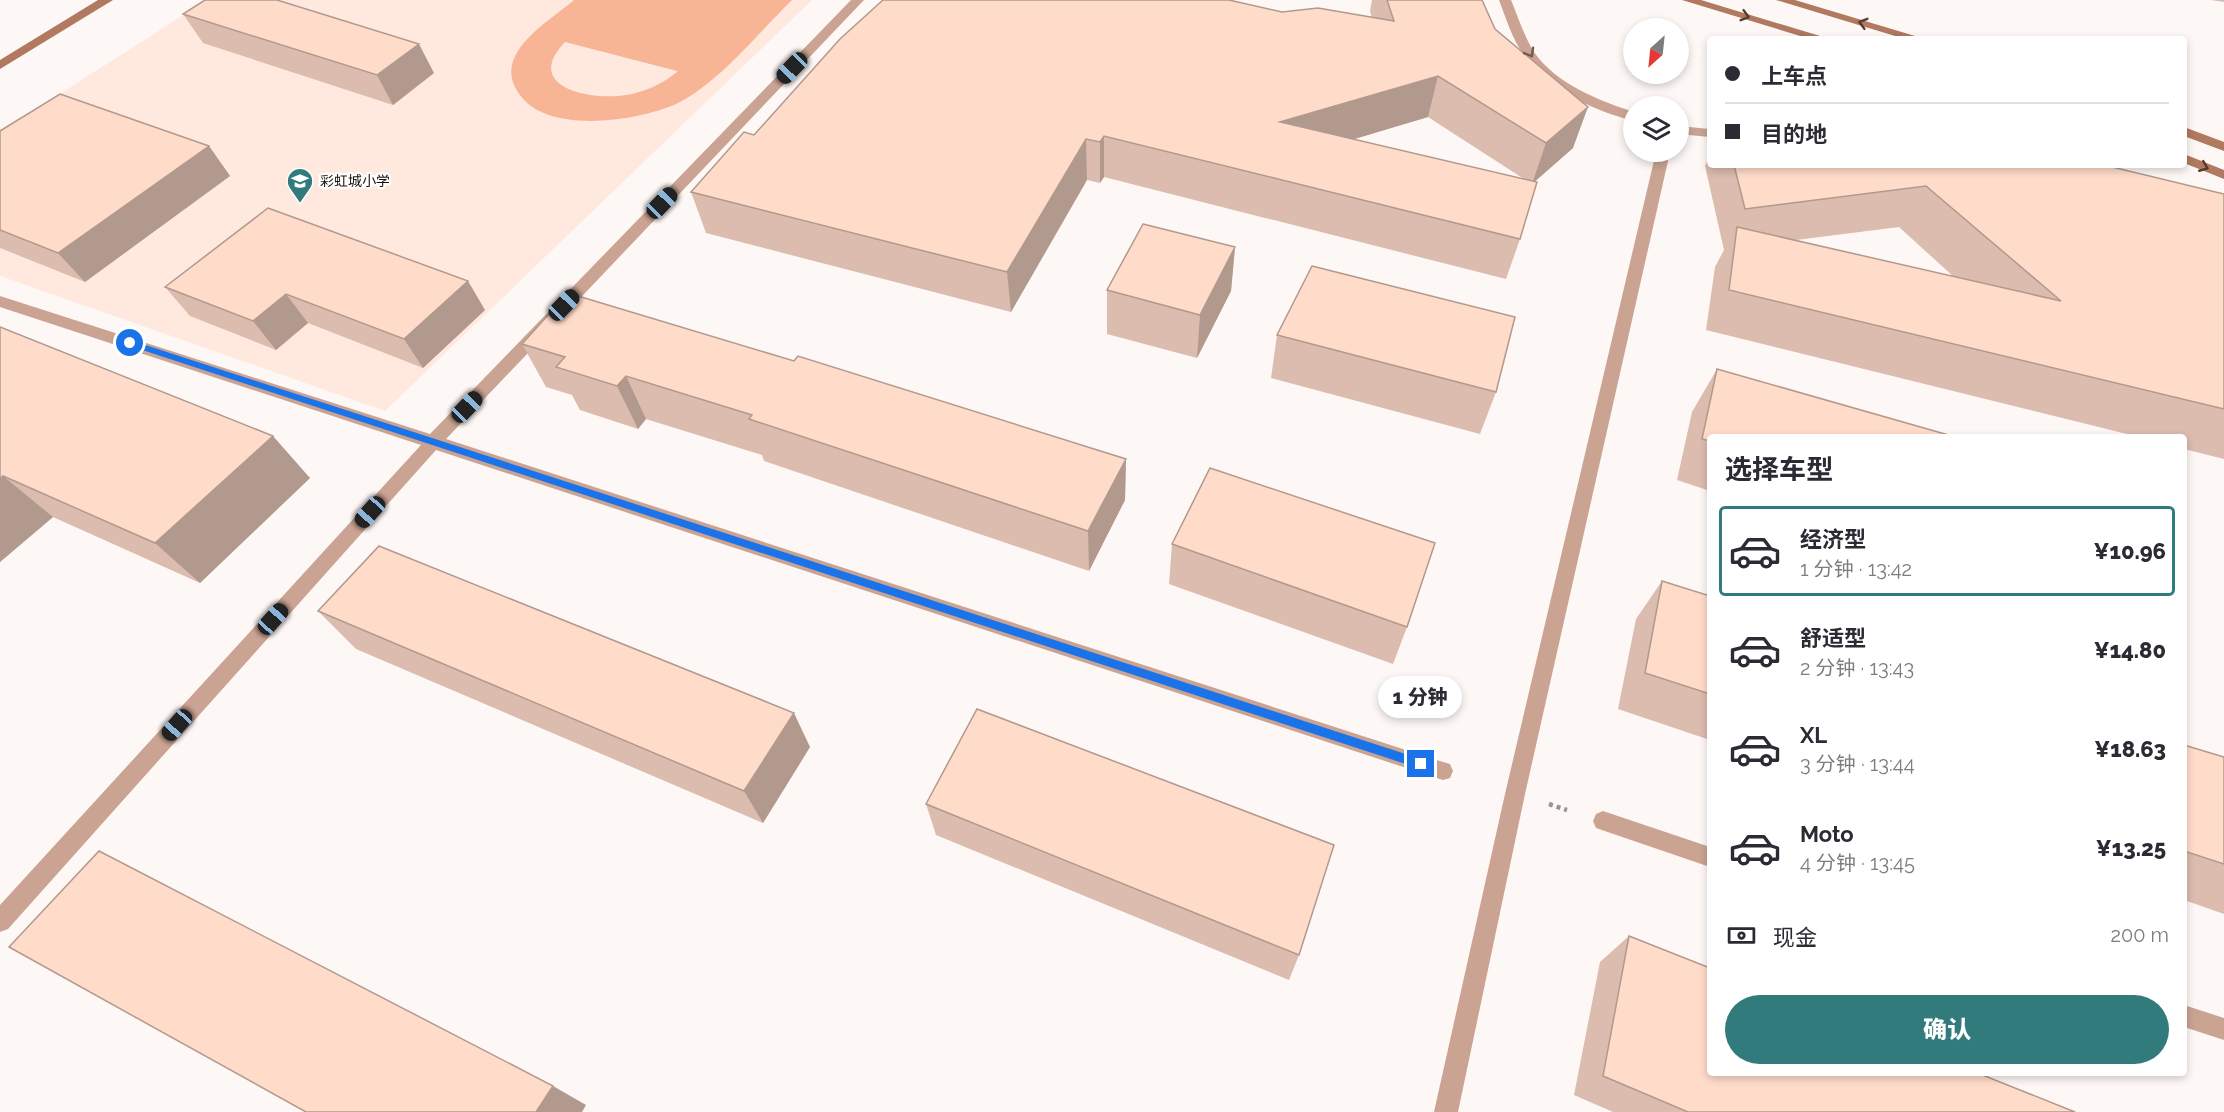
<!DOCTYPE html>
<html lang="zh">
<meta charset="utf-8">
<style>
body{margin:0;font-family:Raleway,"Noto Sans SC",sans-serif;background:#f2f2f3;color:#2b2b33;height:100vh;display:flex;flex-direction:column;font-size:22px;white-space:nowrap}
*{box-sizing:border-box;margin:0}
p{font-size:20px;color:#7c7c81}
.icon{flex:none;width:33px;height:33px;fill:none;stroke:currentColor;stroke-width:2;stroke-linecap:round;stroke-linejoin:round}
.map{position:relative;flex:1;overflow:hidden}
.drawer{position:absolute;left:1707px;top:434px;width:480px;height:642px;display:flex;flex-direction:column;background:#fff;border-radius:6px;box-shadow:0 3px 9px #0003}
.drawer>*{flex:none}
.hud{position:absolute;left:1707px;top:36px;width:480px;height:132px;border-radius:6px;box-shadow:0 3px 9px #0003;display:grid;align-content:center;height:132px;padding:0 18px;background:#fff}
.needle{width:39px;rotate:207deg}
.fabs{position:absolute;left:1623px;top:18px;display:grid;gap:12px}
.fabs a{display:grid;place-items:center;width:66px;height:66px;border-radius:50%;background:#fff;box-shadow:0 3px 9px #0003;font-size:30px}
.end{position:absolute;width:27px;height:27px;margin:-14px;border:8px solid #1a73e8;background:#fff;box-shadow:0 0 0 3px #fff}
.from{border-radius:50%}
.bubble{position:absolute;height:42px;border-radius:21px;background:#fff;box-shadow:0 3px 9px #0003;font-size:20px;font-weight:800;line-height:42px;text-align:center}
.car{position:absolute;width:18px;height:36px;margin:-18px -9px;border-radius:8px;box-shadow:0 0 4px 2px #0007;background:linear-gradient(#222 24%,#8ab4d8 0 40%,#222 0 76%,#8ab4d8 0 86%,#222 0)}
.hud b{display:flex;align-items:center;gap:21px;height:57px;font-size:22px}
.hud b+b{border-top:2px solid #e1e1e2}
.hud i{width:15px;height:15px;background:#2b2b33}
ul{padding:0;list-style:none}
li{display:flex;align-items:center;gap:18px;height:90px;margin:0 12px 9px;padding:0 6px;border:3px solid transparent;border-radius:6px}
li div{flex:1}
li b{display:block;font-size:22px}
li em{font-style:normal;font-weight:800}
li.active{border-color:#327b7c}
li>.icon{width:54px;height:54px;stroke-width:1.5}
h2{padding:0 18px;font-size:27px;line-height:72px}
.pay{display:flex;align-items:center;gap:15px;height:66px;padding:0 18px;font-size:22px}
.pay p{margin-inline-start:auto}
.button{display:flex;gap:12px;margin-top:auto;padding:12px 18px}
.button a{flex:1;height:69px;border-radius:36px;background:#327b7c;color:#fff;font-size:24px;font-weight:800;line-height:69px;text-align:center}
.map>svg:first-child{display:block}
.built{fill:#ffe9df}
.green{fill:#f8b596;fill-rule:evenodd}
.lines{fill:none;stroke-linecap:round;stroke-linejoin:round}
.path{stroke:#9a9290;stroke-width:4.5;stroke-dasharray:4 4;stroke-linecap:butt}
.lane{fill:#caa392;fill-rule:evenodd}
.street{fill:#caa392;fill-rule:evenodd}
.secondary{fill:#b07960;fill-rule:evenodd}
.wall{fill:#dbbcae;fill-rule:evenodd}
.shaded-wall{fill:#b2998d}
.building{fill:#ffdbca;stroke:#b2998d;stroke-width:1.5}
.oneway{stroke:#563b2e}
.oneway2{stroke:#725a50}
.route{fill:#1a73e8}
.labels{text-anchor:middle;stroke-width:4.5;stroke-linejoin:round;paint-order:stroke}
.far-poi-label{font-size:14px;fill:#1a110d;stroke:#fff;text-anchor:start}
</style>
<div class="map">
<svg width="2224" height="1112" viewBox="0 0 2224 1112">
<rect width="100%" height="100%" fill="#fdf7f5"/>
<!-- built -->
<path class="built" d="M207 0H812L385 411 0 276V132Z"/>
<!-- green -->
<path class="green" d="M574 0H792C758 33 719 83 676 104 638 121 548 135 520 95 512 84 509 74 513 61 522 36 554 17 574 0ZM565 42 677 71V72C662 84 645 92 626 95 593 101 521 88 565 42Z"/>
<g class="lines">
<!-- path -->
<path class="path" d="M1549 804 1567 810"/>
<!-- lane -->
<path class="lane" d="M851 0H864L446 439 1443 762 1450 764 1453 771 1450 778 1443 780 436 450 8 929 0 932V905L421 445 0 307V296L430 434Z
M1499 0H1511C1518 17 1524 36 1534 52 1555 83 1599 101 1634 112V121C1595 111 1547 90 1524 55 1512 39 1506 18 1499 0Z
M1678 126 1710 129V137L1678 134Z
M1603 811 1710 847V867L1596 828 1593 821 1596 814Z
M2184 1005 2224 1018V1040L2184 1027Z"/>
<!-- street -->
<path class="street" d="M1656 152H1670L1525 794 1458 1112H1434L1505 794Z"/>
<!-- secondary -->
<path class="secondary" d="M98 0H113L0 69V60Z
M1682 0H1701L1830 39H1810Z
M1776 0H1795L1925 39H1905Z
M2184 127 2224 142V151L2184 136Z
M2184 154 2224 170V179L2184 163Z"/>
</g>
<!-- wall -->
<path class="wall" d="M1372 0H1482L1495 29 1573 148 1534 182 1520 239 1506 279 1104 177 1100 183 1087 180 1011 312 706 233 691 192 754 135 1282 12 1372 18 1370 11ZM1428 117 1524 179 1354 139Z
M2211 0H2224V2Z
M183 14 434 73 393 105 203 43Z
M0 131 209 146 230 176 85 282 0 248Z
M1710 155V165H2104L2224 194V459L2184 449V436H2135L1706 330 1715 267 1724 250 1705 166ZM1899 227 1954 277 1796 240Z
M268 208 485 310 423 368 308 323 276 350 190 316 165 287Z
M1235 247 1231 291 1197 358 1107 334V290Z
M0 327 310 478 200 583 53 517 0 562Z
M1277 335 1496 392 1480 434 1271 378Z
M522 344 794 361 1126 459 1125 500 1089 571 764 461 762 455 646 419 638 429 580 410 572 395 546 387Z
M1717 369 1710 436V491L1677 480 1692 412Z
M1172 544 1407 627 1393 664 1169 584Z
M1662 581 1710 596V740L1618 709 1636 619Z
M318 611 810 747 763 823 356 649Z
M2184 745 2224 757V914L2184 900Z
M926 804 1299 955 1289 980 936 835Z
M1629 936 2075 1112H1613L1574 1095 1600 962Z"/>
<!-- shaded-wall -->
<path class="shaded-wall" d="M419 44 434 73 393 105 377 75Z
M1438 76 1428 117 1274 163 1280 122Z
M1588 107 1573 148 1532 184 1546 143Z
M1104 136V177L1100 183V142Z
M1086 139 1087 180 1011 312 1007 272Z
M209 146 230 176 85 282 58 253Z
M1235 247 1231 291 1197 358 1200 315Z
M468 281 485 310 423 368 404 339Z
M286 294 308 323 276 350 253 321Z
M626 376 646 419 638 429 617 386Z
M273 436 310 478 200 583 155 543Z
M1126 459 1125 500 1089 571 1088 531Z
M3 476 53 517 0 562V479Z
M794 713 810 747 763 823 744 791Z
M553 1086 586 1105 582 1112H536Z"/>
<!-- building -->
<path class="building" d="M205 0H277L419 44 377 75 183 14Z
M883 0H1229L1282 12 1318 8 1394 21 1387 0H1482L1495 29 1588 107 1546 143 1438 76 1280 122 1537 182 1520 239 1104 136 1100 142 1086 139 1007 272 691 192 744 132 754 135 840 39Z
M60 94 209 146 58 253 0 230V131Z
M1734 165H2104L2224 194V409L1729 290 1737 227 2061 301 1926 186 1745 209Z
M268 208 468 281 404 339 286 294 253 321 165 287Z
M1143 224 1235 247 1200 315 1107 290Z
M1312 266 1515 317 1496 392 1277 335Z
M568 293 794 361 798 356 1126 459 1088 531 749 419 752 415 626 376 617 386 556 367 565 357 522 344Z
M0 327 273 436 155 543 3 476 0 479Z
M1717 369 1952 436H1710V441L1702 439Z
M1210 468 1435 543 1407 627 1172 544Z
M379 546 794 713 744 791 318 611Z
M1662 581 1710 596V694L1645 673Z
M977 709 1334 845 1299 955 926 804Z
M2184 745 2224 757V864L2184 851Z
M99 851 553 1086 536 1112H306L9 947Z
M1629 936 1710 968V1072H1975L2075 1112H1688L1603 1076Z"/>
<!-- one-way arrows -->
<defs><path id="oneway-chevron" d="M-2-3.5L2.5 0L-2 3.5" fill="none" stroke-width="1.6" stroke-linecap="round" stroke-linejoin="round" transform="scale(1.5)"/></defs>
<g class="oneway">
<use href="#oneway-chevron" transform="translate(1745 16) rotate(16)"/>
<use href="#oneway-chevron" transform="translate(1863 23) rotate(-164)"/>
<use href="#oneway-chevron" transform="translate(2204 167) rotate(22)"/>
</g>
<use class="oneway2" href="#oneway-chevron" transform="translate(1530 53) rotate(60)"/>
<!-- route -->
<path class="route" d="M130 340 1421 759 1426 764 1421 769 127 345V341Z"/>
<!-- icons -->
<defs>
<g id="school-pin" transform="scale(1.35)"><path d="M0 17L-7.5 6A9.5 9.5 0 1 1 7.5 6Z" fill="#327b7c" stroke="#fff"/><path d="M0-5L7-2L0 1L-7-2ZM-4 1L0 2.5L4 1V4Q0 6-4 4Z" fill="#fff"/></g>
</defs>
<g fill-rule="evenodd">
<use href="#school-pin" x="300" y="181"/>
</g>
<g class="labels">
<!-- far-poi labels -->
<g class="far-poi-label">
<text x="320" y="186">彩虹城小学</text>
</g>
</g>
</svg>
<div class="fabs">
<a><svg class="needle" viewBox="-14 -14 28 28"><path d="M0-13l5 13h-10z" fill="#e53935"/><path d="M0 13l5-13h-10z" fill="#7c7c81"/></svg></a>
<a><svg class="icon" aria-label="layers" viewBox="0 0 24 24"><path d="M12 4l9 5-9 5-9-5zM3 14l9 5 9-5"/></svg></a>
</div>
<i class="end from" style="left:130px;top:343px"></i>
<i class="end" style="left:1421px;top:764px"></i>
<div class="bubble" style="left:1378px;top:676px;width:84px">1 分钟</div>
<i class="car" style="left:792px;top:68px;rotate:224deg"></i>
<i class="car" style="left:662px;top:203px;rotate:44deg"></i>
<i class="car" style="left:564px;top:305px;rotate:44deg"></i>
<i class="car" style="left:467px;top:407px;rotate:44deg"></i>
<i class="car" style="left:370px;top:512px;rotate:222deg"></i>
<i class="car" style="left:273px;top:619px;rotate:42deg"></i>
<i class="car" style="left:177px;top:725px;rotate:222deg"></i>
<div class="hud">
<b><i class="from"></i>上车点</b>
<b><i></i>目的地</b>
</div>
<section class="drawer">
<h2>选择车型</h2>
<ul>
<li class="active"><svg class="icon" aria-label="car" viewBox="0 0 24 24"><path d="M5 17H2v-5l4-1 3-4h7l3 4 3 1v5h-3M9 17h6M6 11h13"/><circle cx="7" cy="17" r="2"/><circle cx="17" cy="17" r="2"/></svg><div><b>经济型</b><p>1 分钟 · 13:42</p></div><em>¥10.96</em></li>
<li><svg class="icon" aria-label="car" viewBox="0 0 24 24"><path d="M5 17H2v-5l4-1 3-4h7l3 4 3 1v5h-3M9 17h6M6 11h13"/><circle cx="7" cy="17" r="2"/><circle cx="17" cy="17" r="2"/></svg><div><b>舒适型</b><p>2 分钟 · 13:43</p></div><em>¥14.80</em></li>
<li><svg class="icon" aria-label="car" viewBox="0 0 24 24"><path d="M5 17H2v-5l4-1 3-4h7l3 4 3 1v5h-3M9 17h6M6 11h13"/><circle cx="7" cy="17" r="2"/><circle cx="17" cy="17" r="2"/></svg><div><b>XL</b><p>3 分钟 · 13:44</p></div><em>¥18.63</em></li>
<li><svg class="icon" aria-label="car" viewBox="0 0 24 24"><path d="M5 17H2v-5l4-1 3-4h7l3 4 3 1v5h-3M9 17h6M6 11h13"/><circle cx="7" cy="17" r="2"/><circle cx="17" cy="17" r="2"/></svg><div><b>Moto</b><p>4 分钟 · 13:45</p></div><em>¥13.25</em></li>
</ul>
<div class="pay"><svg class="icon" aria-label="cash" viewBox="0 0 24 24"><path d="M3 7h18v10H3z"/><circle cx="12" cy="12" r="2"/></svg>现金<p>200 m</p></div>
<div class="button"><a>确认</a></div>
</section>
</div>
